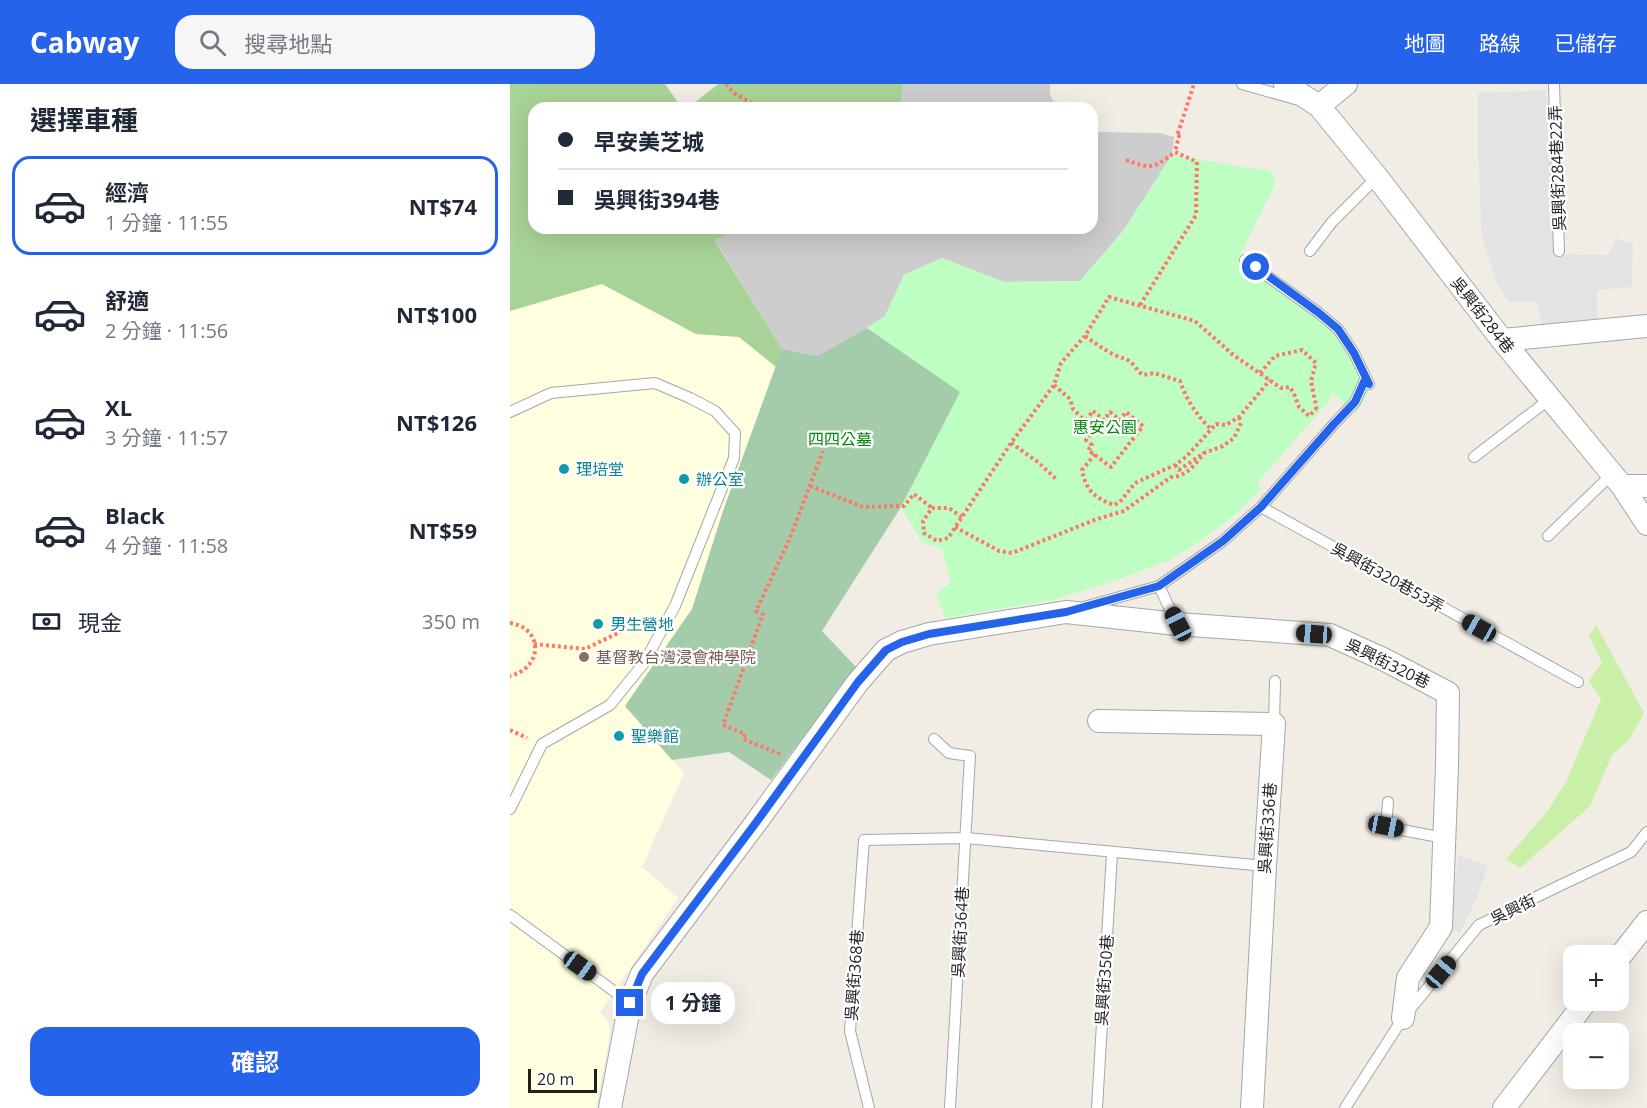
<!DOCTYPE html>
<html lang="zh-TW">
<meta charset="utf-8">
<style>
body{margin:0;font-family:"Open Sans","Noto Sans TC",sans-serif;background:#f6f6f7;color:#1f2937;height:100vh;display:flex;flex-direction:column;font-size:22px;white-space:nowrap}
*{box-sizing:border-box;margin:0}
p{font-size:20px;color:#747a83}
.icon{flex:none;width:33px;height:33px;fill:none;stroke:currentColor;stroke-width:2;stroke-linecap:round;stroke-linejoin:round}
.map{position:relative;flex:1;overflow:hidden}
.sheet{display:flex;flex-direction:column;background:#fff;width:510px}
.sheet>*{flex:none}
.top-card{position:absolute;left:18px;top:18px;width:570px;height:132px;border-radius:18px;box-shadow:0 6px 24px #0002;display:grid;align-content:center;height:132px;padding:0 30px;background:#fff}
.controls{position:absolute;left:1053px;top:861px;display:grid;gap:12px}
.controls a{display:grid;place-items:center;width:66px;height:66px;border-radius:12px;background:#fff;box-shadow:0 6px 24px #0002;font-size:30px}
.scale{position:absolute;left:18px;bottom:15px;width:69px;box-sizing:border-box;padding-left:6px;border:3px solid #1f1f1f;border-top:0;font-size:16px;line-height:21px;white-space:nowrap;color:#1f1f1f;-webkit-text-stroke:4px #fff;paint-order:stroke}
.end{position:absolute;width:27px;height:27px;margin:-14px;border:8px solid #2563eb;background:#fff;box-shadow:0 0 0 3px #fff}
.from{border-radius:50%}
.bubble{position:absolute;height:42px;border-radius:18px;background:#fff;box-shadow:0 6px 24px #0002;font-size:20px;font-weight:700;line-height:42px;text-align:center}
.car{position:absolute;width:18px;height:36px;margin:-18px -9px;border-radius:8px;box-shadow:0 0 4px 2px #0007;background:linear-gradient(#222 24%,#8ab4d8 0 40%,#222 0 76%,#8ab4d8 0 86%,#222 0)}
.top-card b{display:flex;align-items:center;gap:21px;height:57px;font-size:22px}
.top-card b+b{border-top:2px solid #e0e1e3}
.top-card i{width:15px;height:15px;background:#1f2937}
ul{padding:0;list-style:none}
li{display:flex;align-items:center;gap:18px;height:99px;margin:0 12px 9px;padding:0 18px;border:3px solid transparent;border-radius:18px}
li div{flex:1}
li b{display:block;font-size:22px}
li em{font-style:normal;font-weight:700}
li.current{border-color:#2563eb}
li>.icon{width:54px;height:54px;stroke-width:1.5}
h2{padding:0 30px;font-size:27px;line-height:72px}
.pay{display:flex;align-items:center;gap:15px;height:66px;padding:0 30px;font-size:22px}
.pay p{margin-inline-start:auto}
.cta{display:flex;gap:12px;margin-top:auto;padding:12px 30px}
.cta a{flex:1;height:69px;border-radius:18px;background:#2563eb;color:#fff;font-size:24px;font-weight:700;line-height:69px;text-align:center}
header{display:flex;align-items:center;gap:36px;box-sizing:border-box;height:84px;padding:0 30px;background:#2563eb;color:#fff}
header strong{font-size:28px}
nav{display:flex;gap:33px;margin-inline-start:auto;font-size:21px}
.search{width:420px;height:54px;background:#f6f6f7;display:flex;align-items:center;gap:15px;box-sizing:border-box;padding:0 21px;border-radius:18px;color:#747a83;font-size:22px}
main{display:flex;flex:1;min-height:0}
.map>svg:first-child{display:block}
.education{fill:#ffffdf}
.religious{fill:#cdcdcd}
.grass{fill:#caefa6}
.forest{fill:#a8d396}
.cemetery{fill:#a4ccaa}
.park{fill:#befec3}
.parking{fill:#e3e3e3}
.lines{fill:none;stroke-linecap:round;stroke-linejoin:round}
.lane-casing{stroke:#a6a6a6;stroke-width:12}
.street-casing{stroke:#a6a6a6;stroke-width:24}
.path{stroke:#ff7767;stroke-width:4;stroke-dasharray:3 3;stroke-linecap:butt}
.lane{stroke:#fff;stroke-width:10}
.street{stroke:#fff;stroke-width:22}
.route{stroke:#2563eb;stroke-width:8}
.culture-dot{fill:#0f9aa8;stroke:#fff;stroke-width:2}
.education-dot{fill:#8d6e63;stroke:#fff;stroke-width:2}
.labels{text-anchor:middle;stroke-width:4.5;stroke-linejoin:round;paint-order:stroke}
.street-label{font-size:16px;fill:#1f1f1f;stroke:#fff}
.park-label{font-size:16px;fill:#02880e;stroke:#fff}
.culture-label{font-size:16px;fill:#0d838f;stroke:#fff;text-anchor:start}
.education-label{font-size:16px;fill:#785e54;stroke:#fff;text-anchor:start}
</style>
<header>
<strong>Cabway</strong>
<div class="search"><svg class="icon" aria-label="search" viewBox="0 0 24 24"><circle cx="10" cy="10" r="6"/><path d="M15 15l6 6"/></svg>搜尋地點</div>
<nav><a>地圖</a><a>路線</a><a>已儲存</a></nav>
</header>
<main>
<section class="sheet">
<h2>選擇車種</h2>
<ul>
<li class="current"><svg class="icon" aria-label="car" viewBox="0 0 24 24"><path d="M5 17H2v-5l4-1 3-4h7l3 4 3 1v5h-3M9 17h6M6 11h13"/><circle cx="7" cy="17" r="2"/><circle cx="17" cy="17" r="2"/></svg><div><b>經濟</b><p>1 分鐘 · 11:55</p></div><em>NT$74</em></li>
<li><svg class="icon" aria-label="car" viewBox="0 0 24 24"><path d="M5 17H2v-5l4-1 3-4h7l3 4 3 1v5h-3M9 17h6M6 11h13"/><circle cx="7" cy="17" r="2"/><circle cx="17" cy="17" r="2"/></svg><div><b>舒適</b><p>2 分鐘 · 11:56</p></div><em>NT$100</em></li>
<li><svg class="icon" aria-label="car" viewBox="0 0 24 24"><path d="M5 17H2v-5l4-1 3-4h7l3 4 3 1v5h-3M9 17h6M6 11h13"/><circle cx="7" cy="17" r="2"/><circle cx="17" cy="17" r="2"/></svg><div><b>XL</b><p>3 分鐘 · 11:57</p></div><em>NT$126</em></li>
<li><svg class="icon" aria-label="car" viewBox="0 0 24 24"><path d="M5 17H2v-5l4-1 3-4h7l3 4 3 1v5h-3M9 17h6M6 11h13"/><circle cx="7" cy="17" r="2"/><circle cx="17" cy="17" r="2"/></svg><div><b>Black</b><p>4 分鐘 · 11:58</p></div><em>NT$59</em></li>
</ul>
<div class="pay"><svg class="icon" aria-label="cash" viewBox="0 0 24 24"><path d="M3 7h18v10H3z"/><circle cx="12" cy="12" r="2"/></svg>現金<p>350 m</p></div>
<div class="cta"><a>確認</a></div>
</section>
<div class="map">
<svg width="1137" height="1024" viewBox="0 0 1137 1024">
<rect width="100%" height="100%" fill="#f1ede5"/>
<!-- education -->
<path class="education" d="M91 200 186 250 229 252 266 283 213 427 182 525 115 622 174 689 132 783 168 814 90 928 99 939 100 950 86 1024H0V227Z"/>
<!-- religious -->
<path class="religious" d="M393 0H540V10L546 24H385L390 22Z
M582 48 650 49 664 53 662 71 613 147 570 197 494 198 432 174 394 191 375 232 357 244 307 272 272 265 205 156 225 144H582Z"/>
<!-- grass -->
<path class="grass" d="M1086 541 1134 629 1119 656 1102 671 1080 722 1010 784 996 775 1037 728 1056 698 1091 615 1079 597 1092 578 1079 552Z"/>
<!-- forest -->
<path class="forest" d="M0 0H155L172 24H24V144H225L205 157 272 265 266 283 229 253 186 250 92 200 0 227Z
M208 0H393L390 22 385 24H178Z"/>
<!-- cemetery -->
<path class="cemetery" d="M357 244 451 308 391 423 312 547 346 583 261 696 219 668 162 676 115 622 182 525 213 427 272 265 307 272Z"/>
<!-- park -->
<path class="park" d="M662 71 763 88 765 100 729 173 779 200 832 244 851 275 859 306 846 329 822 308 819 317 748 398 751 405 727 429 685 461 662 475 605 497 543 516 435 534 426 509 441 499 432 465 412 458 391 423 450 308 357 244 375 232 394 191 432 174 494 198 570 197 613 147Z"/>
<!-- parking -->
<path class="parking" d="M1036 6 1044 170 1098 171 1106 155 1123 159 1122 203 1087 206V236L1032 244 1027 218H999L986 197 972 153 968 70V9Z
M948 771 978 782 967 813 950 849 941 845Z"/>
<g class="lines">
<!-- lane casing -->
<g class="lane-casing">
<path id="lane" d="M732 0 785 15
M1044 0 1049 167
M800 167 822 138 867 93
M0 328 41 309 145 299 180 314 205 327 225 349 224 374 165 522 134 579 100 621 32 660 0 725
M964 373 1041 314
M751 423 1068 598
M1038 452 1102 390
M649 502 667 540
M574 523 649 502 713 457 751 423 824 340 845 318 854 298 859 300 844 269 828 245 809 229 735 176
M764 640 765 597
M424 655 439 669 460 672 440 1024
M878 718 876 743 934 754
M0 831 120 919
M359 1024 340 947 354 756 456 754 755 782
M587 1024 602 769
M835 1024 893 934 969 841 1051 801 1121 768 1137 748"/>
</g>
<!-- street casing -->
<g class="street-casing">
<path id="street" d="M775 0 809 22 867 93 992 256 1112 402 1137 440
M809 22 836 0
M992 256 1137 242
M1112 402H1137
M589 637 764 640 755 782 742 1024
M1108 875 1137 838
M100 1024 120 919 132 890 245 740 348 598 376 566 392 558 419 550 556 528 667 540 820 551 873 575 938 609 937 682 931 843 898 894 893 934
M994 1024 1077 916"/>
</g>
<!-- path -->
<path class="path" d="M216 0 224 9 250 24
M616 76C641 85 643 85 665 68
M630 221 686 131 687 78 665 68 669 52H667L684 0
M575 252C585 259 594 266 605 271 610 274 615 274 619 277 625 281 627 287 633 291L644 289 670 297C676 315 687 332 701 345
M750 289 765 272 792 266 806 279 801 297 807 327
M544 301 560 315 563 325 575 337
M583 327 594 336 600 328 610 336 616 328 633 342 601 383 578 366 582 361 576 356 581 350 571 342Z
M501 359 529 379 546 395
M585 370 572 386C576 407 585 414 604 421L610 418 625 399 665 381 676 373 706 340 716 341 729 333 760 296
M665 381 669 386 694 369 713 362 724 354 731 339 729 333
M300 402 353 423 394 422 404 410 422 424
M452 433 439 424H422L413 437 414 449 427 457 438 454 501 359 544 301 551 279 575 252 599 213 685 237 722 270 771 304 780 303 784 310 789 323 799 332 806 325
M445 443 489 467 502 469 587 435 614 427 661 393C676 393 686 380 694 369
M0 539C34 544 33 584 0 592
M24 560 75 565 139 534
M0 646 17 654
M270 670 233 655 235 650 213 641 253 530 246 527 280 454 313 367"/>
<!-- lane -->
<use href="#lane" class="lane"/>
<!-- street -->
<use href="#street" class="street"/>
</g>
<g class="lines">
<!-- route -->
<path class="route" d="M120 919 132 890 245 740 348 598 376 566 392 558 419 550 556 528 649 502 713 457 751 423 824 340 845 318 854 298 859 300 844 269 828 245 809 229 746 183"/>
</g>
<!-- markers -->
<g class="culture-dot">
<circle cx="54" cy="385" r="6"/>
<circle cx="174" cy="395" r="6"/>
<circle cx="88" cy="540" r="6"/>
<circle cx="109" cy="652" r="6"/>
</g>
<circle class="education-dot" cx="74" cy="573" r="6"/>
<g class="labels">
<!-- street labels -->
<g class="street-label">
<text transform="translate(1047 84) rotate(-92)" y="6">吳興街284巷22弄</text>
<text transform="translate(973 231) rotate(52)" y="6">吳興街284巷</text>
<text transform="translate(878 493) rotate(29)" y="6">吳興街320巷53弄</text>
<text transform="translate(878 579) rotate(26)" y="6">吳興街320巷</text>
<text transform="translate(757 744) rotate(-86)" y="6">吳興街336巷</text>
<text transform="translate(1003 825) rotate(-26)" y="6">吳興街</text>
<text transform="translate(450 848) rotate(-87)" y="6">吳興街364巷</text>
<text transform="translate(344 891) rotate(-86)" y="6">吳興街368巷</text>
<text transform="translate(594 896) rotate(-86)" y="6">吳興街350巷</text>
</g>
<!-- park labels -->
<g class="park-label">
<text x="595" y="349">惠安公園</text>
<text x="330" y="361">四四公墓</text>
</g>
<!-- culture labels -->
<g class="culture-label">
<text x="66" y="391">理培堂</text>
<text x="186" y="401">辦公室</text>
<text x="100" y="546">男生營地</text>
<text x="121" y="658">聖樂館</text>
</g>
<!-- education labels -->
<g class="education-label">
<text x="86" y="579">基督教台灣浸會神學院</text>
</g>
</g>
</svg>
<div class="controls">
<a>+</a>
<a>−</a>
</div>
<div class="scale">20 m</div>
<i class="end from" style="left:746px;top:183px"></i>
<i class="end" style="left:120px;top:919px"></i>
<div class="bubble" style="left:141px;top:898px;width:84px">1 分鐘</div>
<i class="car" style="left:668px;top:540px;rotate:333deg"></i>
<i class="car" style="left:969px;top:544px;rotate:299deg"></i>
<i class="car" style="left:804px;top:550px;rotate:274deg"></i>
<i class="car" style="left:876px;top:742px;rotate:101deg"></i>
<i class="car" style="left:70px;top:882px;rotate:126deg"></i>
<i class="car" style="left:931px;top:888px;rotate:40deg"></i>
<div class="top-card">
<b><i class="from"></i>早安美芝城</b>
<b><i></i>吳興街394巷</b>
</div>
</div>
</main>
